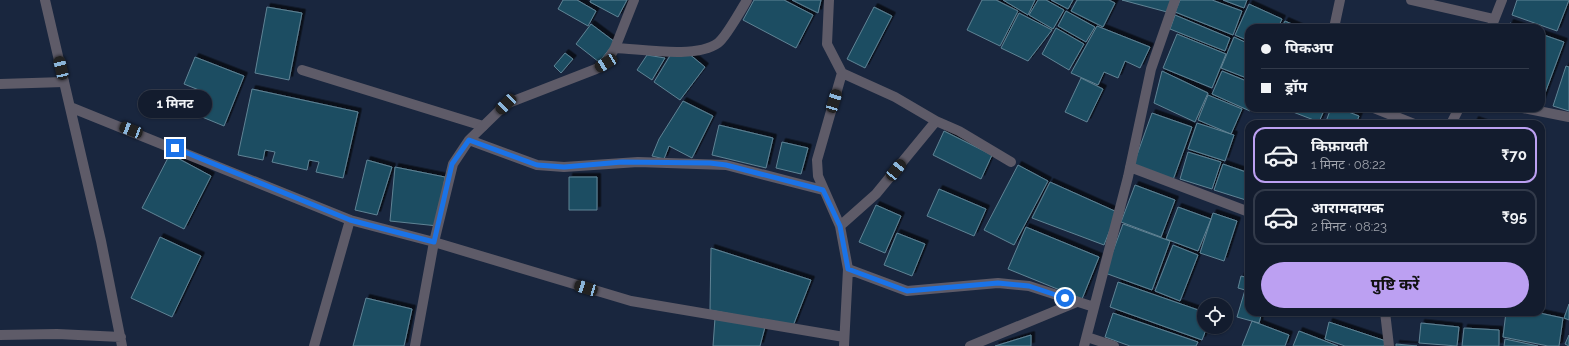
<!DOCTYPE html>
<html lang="hi">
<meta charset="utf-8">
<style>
body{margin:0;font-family:Raleway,"Noto Sans Devanagari",sans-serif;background:#20293a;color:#f1f3f6;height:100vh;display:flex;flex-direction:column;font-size:15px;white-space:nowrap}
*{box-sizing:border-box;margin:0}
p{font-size:13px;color:#9da1aa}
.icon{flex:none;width:22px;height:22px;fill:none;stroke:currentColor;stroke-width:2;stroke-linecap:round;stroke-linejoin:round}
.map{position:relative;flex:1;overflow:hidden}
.panel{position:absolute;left:1245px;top:120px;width:300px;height:196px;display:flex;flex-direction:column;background:#131c2e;border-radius:12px;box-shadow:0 1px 3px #0004,0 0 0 1px #323a4a}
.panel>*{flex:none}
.banner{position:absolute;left:1245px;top:24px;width:300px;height:88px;border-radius:12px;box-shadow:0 1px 3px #0004,0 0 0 1px #323a4a;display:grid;align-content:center;height:88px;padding:0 16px;background:#131c2e}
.fabs{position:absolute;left:1197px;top:298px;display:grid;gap:8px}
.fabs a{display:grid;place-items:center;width:36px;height:36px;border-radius:50%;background:#131c2e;box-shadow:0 1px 3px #0004,0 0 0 1px #323a4a;font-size:20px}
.end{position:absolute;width:18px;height:18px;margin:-9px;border:5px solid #1a73e8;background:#fff;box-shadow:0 0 0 2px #fff}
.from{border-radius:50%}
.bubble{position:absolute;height:28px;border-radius:14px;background:#131c2e;box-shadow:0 1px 3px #0004,0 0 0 1px #323a4a;font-size:13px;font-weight:700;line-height:28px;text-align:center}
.car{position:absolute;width:12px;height:24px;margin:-12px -6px;border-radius:5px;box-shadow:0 0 3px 1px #0007;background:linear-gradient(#222 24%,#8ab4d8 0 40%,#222 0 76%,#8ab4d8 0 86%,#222 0)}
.banner b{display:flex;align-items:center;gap:14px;height:38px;font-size:15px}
.banner b+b{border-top:1px solid #323a4a}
.banner i{width:10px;height:10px;background:#f1f3f6}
ul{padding:7px 0 0;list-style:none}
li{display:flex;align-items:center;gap:12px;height:56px;margin:0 8px 6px;padding:0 8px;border:2px solid #323a4a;border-radius:12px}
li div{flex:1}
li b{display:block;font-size:15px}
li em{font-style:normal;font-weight:700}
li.on{border-color:#bca0f2}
li>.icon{width:36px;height:36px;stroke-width:1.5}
.action{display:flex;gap:8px;margin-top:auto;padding:8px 16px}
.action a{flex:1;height:46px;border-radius:24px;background:#bca0f2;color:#111;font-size:16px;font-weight:700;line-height:46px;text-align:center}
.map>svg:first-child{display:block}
.building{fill:#1e4e62;stroke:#5f8395;filter:url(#shadow)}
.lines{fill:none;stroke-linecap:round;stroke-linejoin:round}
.service{stroke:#5e5b68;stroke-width:10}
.minor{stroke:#5e5b68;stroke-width:10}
.route{stroke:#1a73e8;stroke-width:5}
</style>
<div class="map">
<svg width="1569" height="346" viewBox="0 0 1569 346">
<defs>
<filter id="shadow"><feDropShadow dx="3.5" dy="-3.5" stdDeviation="0" flood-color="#0009"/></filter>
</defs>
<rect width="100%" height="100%" fill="#19263e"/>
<!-- building -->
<path class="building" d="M563 0H577L596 11 588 26 558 9Z
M591 0H627L618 17 590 2Z
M754 0H784L813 15 796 48 743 20Z
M792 0H821L818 13Z
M982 0H996L1018 11 1000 46 967 30Z
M1003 0H1035L1028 15Z
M1038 0H1046L1064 10 1053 29 1029 15Z
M1051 0H1073L1068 9Z
M1077 0H1109L1115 3 1103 27 1071 11Z
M1122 0H1171L1167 12Z
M1180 0H1212L1242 11 1233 35 1175 12Z
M1223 0H1247L1244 8Z
M1517 0H1569L1557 31 1512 15Z
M1249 4 1282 19 1278 28H1249V41L1235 35Z
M267 7 302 13 289 80 255 73Z
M874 7 892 16 865 68 847 59Z
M1066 11 1095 27 1086 42 1058 26Z
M1019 13 1052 30 1028 61 1001 48Z
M1175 15 1230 38 1225 51 1170 29Z
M1285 21 1301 28H1281Z
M1510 23 1525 28H1508Z
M591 24 615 42 599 62 576 44Z
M1097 26 1150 47 1140 68 1125 61 1118 78 1104 72 1098 85 1071 73Z
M1056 28 1084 44 1069 70 1042 54Z
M1177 34 1226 54 1212 88 1163 68Z
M1541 34 1564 42 1541 104Z
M1234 37 1249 44V79L1221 68Z
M565 53 573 59 561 73 554 66Z
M688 53 705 67 680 100 654 82 671 54Z
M647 55 665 58 652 80 637 70Z
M195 57 244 76 224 126 190 112 199 90 184 84Z
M1566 66 1569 67V111L1553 106Z
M1162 71 1208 93 1195 122 1154 103Z
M1222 71 1249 82 1250 111 1212 94Z
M1081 78 1103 89 1087 122 1065 112Z
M252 89 358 112 343 178 316 172 319 162 309 160 307 170 272 162 275 152 265 150 263 160 238 155Z
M1208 95 1242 109 1231 134 1198 120Z
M683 101 713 116 692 158 669 146 664 159 652 156 659 139Z
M1295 108H1325L1319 122 1293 112Z
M1331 108H1338L1359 116 1356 124H1325Z
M1152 113 1192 127 1173 180 1133 166Z
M1475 120 1486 124H1473Z
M1197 123 1234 135 1225 161 1188 149Z
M719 125 773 138 766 168 712 155Z
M944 131 992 155 981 179 933 155Z
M782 142 808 148 801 174 776 168Z
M1188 152 1221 162 1212 189 1180 179Z
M170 154 211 176 184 229 142 208Z
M367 160 392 167 377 215 355 210Z
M1223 164 1249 173V201L1214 190Z
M1018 165 1048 181 1014 245 984 230Z
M395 167 445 177 438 226 390 221Z
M569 177H597V210H569Z
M1050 182 1117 212 1104 245 1032 218Z
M1135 185 1175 200 1161 237 1121 222Z
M939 189 986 209 974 236 927 216Z
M876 205 901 216 885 253 859 242Z
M1178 207 1211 219 1198 251 1166 239Z
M1213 213 1237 221 1224 261 1200 253Z
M1123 224 1170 241 1152 290 1105 273Z
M1026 227 1099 257 1082 299 1008 269Z
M897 233 925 244 912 276 884 265Z
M160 237 201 256 172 317 131 298Z
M1173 245 1198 255 1180 301 1155 291Z
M711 248 811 280 793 326 710 310Z
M1241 276 1249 278V312H1262L1259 323 1237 317 1245 290 1238 288Z
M1118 282 1204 312V327H1207L1202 340 1110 307Z
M366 298 412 309 404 346H353Z
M1569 304V320L1564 318Z
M1506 312H1535L1563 318 1559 346H1548L1503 337Z
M1113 313 1198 342 1196 346H1130L1105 337Z
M715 318 765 327 760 346H713Z
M1252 321 1289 335 1285 346H1242Z
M1329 322 1386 341 1384 346H1345L1325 339Z
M1421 323 1459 327 1457 346 1419 343Z
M1464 328 1499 330V346H1462Z
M1299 331 1338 346H1293Z
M1031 335V346H995Z
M1569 335V346L1565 344Z
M1505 339 1538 346H1504Z
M1396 344 1417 346H1396Z"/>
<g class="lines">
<!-- service -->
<path class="service" d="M302 70 483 126
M0 84 64 82
M314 346 350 220"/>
<!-- minor -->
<path class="minor" d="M45 0 101 241 122 346
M829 0 827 44 842 73 817 160 818 176 840 226 848 269 844 346
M1411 0 1494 19
M1334 28 1340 0
M1491 28 1502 0
M615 48C642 49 696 59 718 43 726 37 741 10 747 0
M842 73 895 97 936 121 959 131 1011 162
M70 107 350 220 434 242 631 301 844 337
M1374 108 1414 124
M1523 108 1569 117
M1451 124 1459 108
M469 140 537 165 564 167 638 162 726 165 823 190
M1130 167 1249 212
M840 226 876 194 936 121
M848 269 907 291 998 283 1029 286 1094 307
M1385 312 1389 346
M0 335 57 334 121 337
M1087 337 1114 346
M415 346 434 242 453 164 469 140 506 104 596 69 606 63 615 48 634 0
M970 346 1077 302
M1084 346 1128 177 1151 69 1175 0"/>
</g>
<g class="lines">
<!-- route -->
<path class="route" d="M175 148 350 220 434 242 452 164 469 140 537 165 564 167 622 162 710 163 726 165 823 190 840 226 848 269 907 291 998 283 1029 286 1065 298"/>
</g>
</svg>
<div class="fabs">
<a><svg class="icon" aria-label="locate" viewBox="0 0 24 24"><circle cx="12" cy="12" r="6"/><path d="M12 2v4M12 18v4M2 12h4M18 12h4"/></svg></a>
</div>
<i class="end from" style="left:1065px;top:298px"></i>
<i class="end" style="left:175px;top:148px"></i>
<div class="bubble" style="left:138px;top:90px;width:74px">1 मिनट</div>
<i class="car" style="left:606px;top:63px;rotate:239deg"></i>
<i class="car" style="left:61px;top:68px;rotate:347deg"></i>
<i class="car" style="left:834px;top:101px;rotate:17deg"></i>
<i class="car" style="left:506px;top:104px;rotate:226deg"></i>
<i class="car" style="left:131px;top:130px;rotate:291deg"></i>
<i class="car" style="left:896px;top:170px;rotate:39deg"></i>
<i class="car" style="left:586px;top:288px;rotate:287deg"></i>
<div class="banner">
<b><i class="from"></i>पिकअप</b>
<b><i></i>ड्रॉप</b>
</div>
<section class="panel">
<ul>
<li class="on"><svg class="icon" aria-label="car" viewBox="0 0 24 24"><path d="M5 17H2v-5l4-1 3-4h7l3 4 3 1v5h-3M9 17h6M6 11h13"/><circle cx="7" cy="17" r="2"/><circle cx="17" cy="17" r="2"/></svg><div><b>किफ़ायती</b><p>1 मिनट · 08:22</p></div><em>₹70</em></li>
<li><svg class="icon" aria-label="car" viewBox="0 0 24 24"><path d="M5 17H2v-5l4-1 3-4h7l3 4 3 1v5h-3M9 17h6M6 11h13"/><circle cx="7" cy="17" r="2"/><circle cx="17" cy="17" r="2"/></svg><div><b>आरामदायक</b><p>2 मिनट · 08:23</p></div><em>₹95</em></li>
</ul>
<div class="action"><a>पुष्टि करें</a></div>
</section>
</div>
